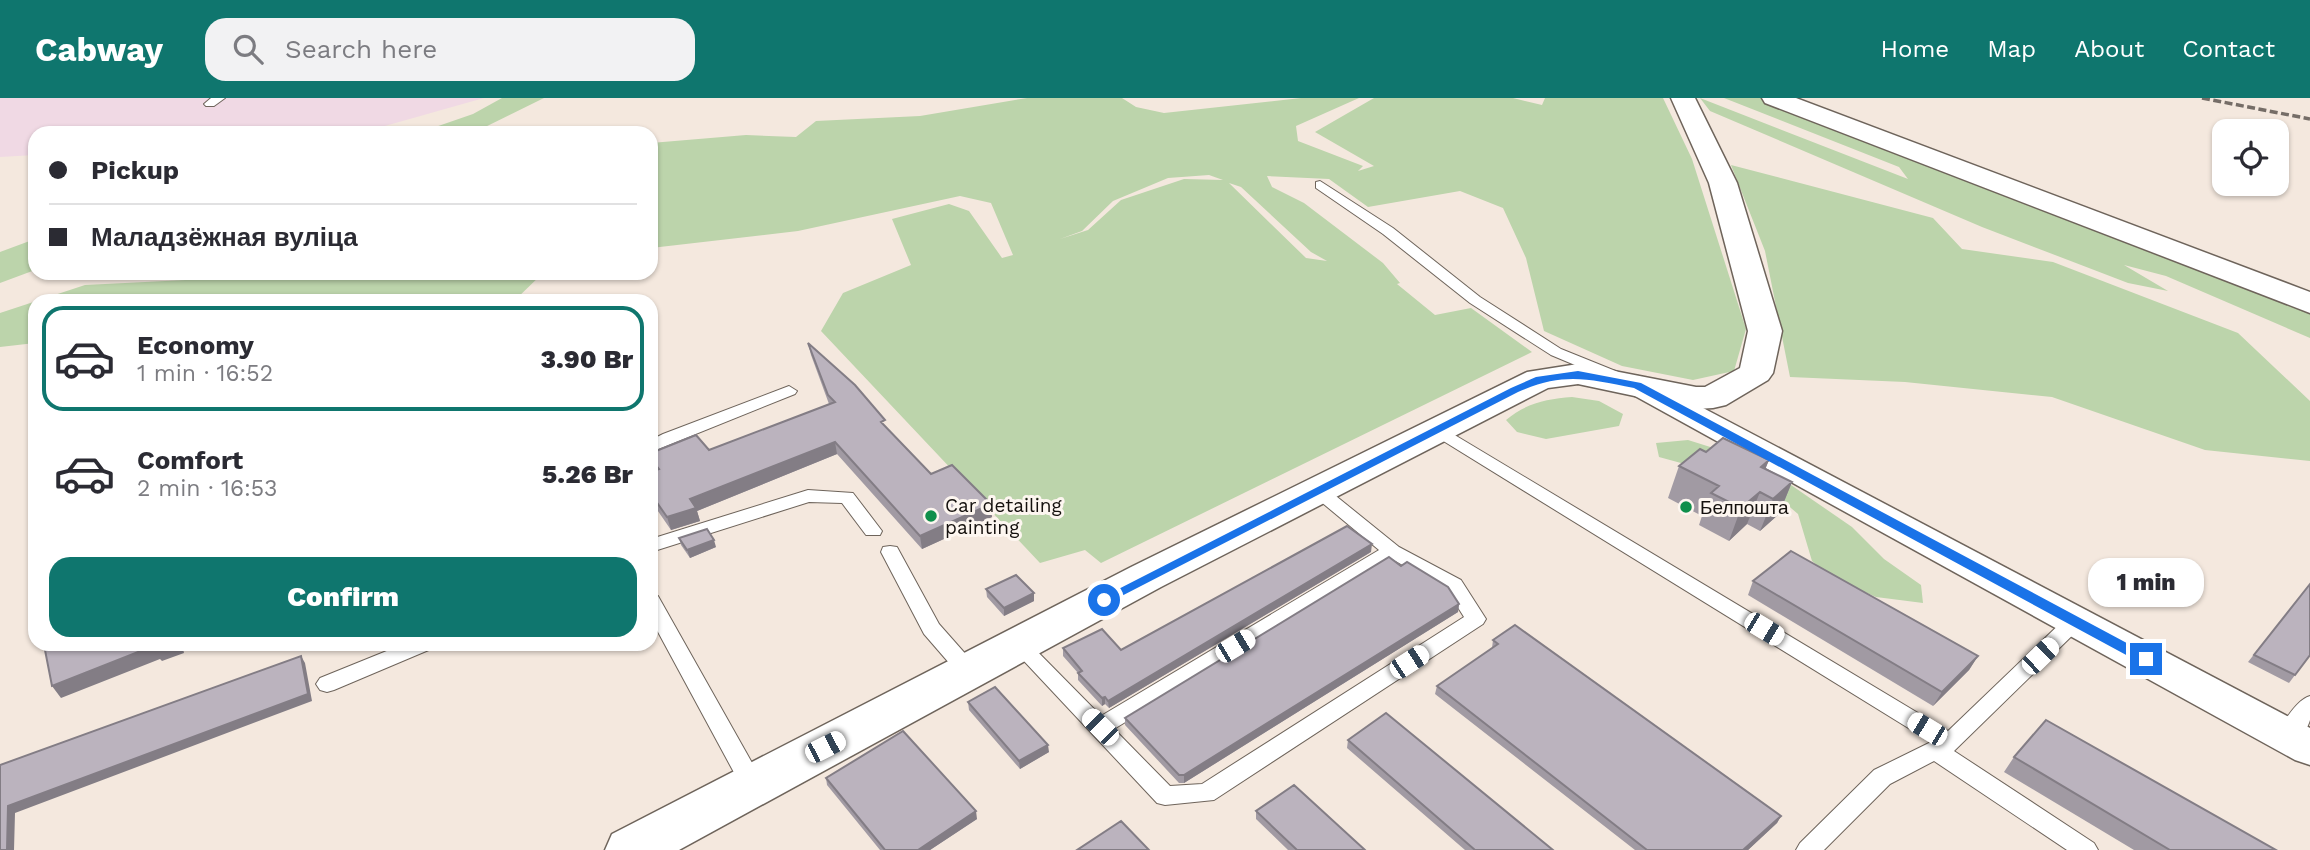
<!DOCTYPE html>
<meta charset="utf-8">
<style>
body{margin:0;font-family:"Work Sans",sans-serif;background:#f2f2f3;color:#2b2b33;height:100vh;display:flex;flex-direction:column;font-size:26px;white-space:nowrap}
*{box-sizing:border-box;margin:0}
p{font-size:23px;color:#7c7c81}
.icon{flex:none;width:38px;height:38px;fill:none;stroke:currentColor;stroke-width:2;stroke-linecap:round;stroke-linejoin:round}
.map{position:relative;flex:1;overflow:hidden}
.panel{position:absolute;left:28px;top:196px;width:630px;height:357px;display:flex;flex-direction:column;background:#fff;border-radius:21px;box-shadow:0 2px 5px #0004}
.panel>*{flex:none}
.guide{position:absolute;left:28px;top:28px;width:630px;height:154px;border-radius:21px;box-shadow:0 2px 5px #0004;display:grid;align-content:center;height:154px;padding:0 21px;background:#fff}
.buttons{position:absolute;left:2212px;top:21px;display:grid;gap:14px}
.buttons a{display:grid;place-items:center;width:77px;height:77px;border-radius:14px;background:#fff;box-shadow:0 2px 5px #0004;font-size:35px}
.end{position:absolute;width:32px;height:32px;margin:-16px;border:9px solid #1a73e8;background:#fff;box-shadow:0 0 0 4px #fff}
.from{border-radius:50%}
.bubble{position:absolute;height:49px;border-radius:21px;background:#fff;box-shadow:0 2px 5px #0004;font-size:23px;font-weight:800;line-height:49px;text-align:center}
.car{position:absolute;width:21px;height:42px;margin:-21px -10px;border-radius:9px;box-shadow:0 0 5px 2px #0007;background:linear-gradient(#fff 24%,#345 0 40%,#fff 0 76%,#345 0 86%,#fff 0)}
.guide b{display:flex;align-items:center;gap:24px;height:66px;font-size:26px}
.guide b+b{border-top:2px solid #e1e1e2}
.guide i{width:18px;height:18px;background:#2b2b33}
ul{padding:12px 0 0;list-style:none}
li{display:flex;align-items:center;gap:21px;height:105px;margin:0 14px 10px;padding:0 7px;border:4px solid transparent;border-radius:21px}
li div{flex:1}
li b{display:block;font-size:26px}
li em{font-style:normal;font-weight:800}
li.selected{border-color:#0f766e}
li>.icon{width:63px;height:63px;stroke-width:1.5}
.cta{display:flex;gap:14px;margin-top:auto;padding:14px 21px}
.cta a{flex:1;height:80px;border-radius:21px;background:#0f766e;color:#fff;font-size:28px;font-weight:800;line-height:80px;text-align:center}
header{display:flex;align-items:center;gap:42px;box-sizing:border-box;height:98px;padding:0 35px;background:#0f766e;color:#fff}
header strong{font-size:33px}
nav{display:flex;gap:38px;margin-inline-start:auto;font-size:24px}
.search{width:490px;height:63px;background:#f2f2f3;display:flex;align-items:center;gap:18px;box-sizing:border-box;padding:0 24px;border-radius:21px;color:#7c7c81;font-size:26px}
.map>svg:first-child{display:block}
.industrial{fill:#f0d9e4}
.green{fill:#bcd4ab;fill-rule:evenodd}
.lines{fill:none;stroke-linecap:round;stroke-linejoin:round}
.lane-casing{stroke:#6e645b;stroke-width:2}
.street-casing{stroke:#6e645b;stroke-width:3}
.secondary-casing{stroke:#6e645b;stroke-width:3}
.primary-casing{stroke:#6e645b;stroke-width:3}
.lane{fill:#fff;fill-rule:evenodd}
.street{fill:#fff;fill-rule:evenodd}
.secondary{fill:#fff;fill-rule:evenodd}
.primary{fill:#fff;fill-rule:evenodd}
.rail{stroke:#756d67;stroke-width:3.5;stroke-dasharray:8 3.5;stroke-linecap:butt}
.wall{fill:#a19aa3}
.shaded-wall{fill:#837d85}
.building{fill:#bbb3be;stroke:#837d85;stroke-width:2}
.route{fill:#1a73e8}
.poi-dot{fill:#0f8f4b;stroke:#fdf6f0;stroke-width:2.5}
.labels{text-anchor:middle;stroke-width:6;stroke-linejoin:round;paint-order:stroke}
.poi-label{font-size:19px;fill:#14100d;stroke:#fdf6f0;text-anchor:start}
</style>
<header>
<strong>Cabway</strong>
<div class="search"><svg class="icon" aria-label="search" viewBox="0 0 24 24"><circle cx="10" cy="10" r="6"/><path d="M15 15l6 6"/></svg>Search here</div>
<nav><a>Home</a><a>Map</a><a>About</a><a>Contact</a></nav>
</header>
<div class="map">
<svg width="2310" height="752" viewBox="0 0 2310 752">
<rect width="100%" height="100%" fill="#f4e8de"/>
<!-- industrial -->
<path class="industrial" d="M0 0H484L360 35H35V57L0 59Z"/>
<!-- green -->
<path class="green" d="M502 0H544L473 35H418L473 16Z
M1027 0H1122L1136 9 1164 15 1301 0H1359L1296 28 1298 43 1363 68 1358 73 1374 68 1315 34 1374 0H1513L1542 7 1545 0H1663L1692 61 1746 231 1734 273 1693 282 1622 268 1544 233 1526 160 1503 110 1460 93 1368 109 1329 81 1267 78 1272 89 1304 105 1383 165 1400 185 1397 186 1435 217 1471 210 1532 254 1101 465 1085 452 1040 465 821 233 843 195 911 167 892 121 949 106 969 113 1002 160 1013 157 991 105 960 98 798 133 651 150V45L746 37 796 39 816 23 920 18ZM1209 77 1223 82 1184 81 1121 102 1088 132 1060 141 1082 133 1113 103 1168 80ZM1229 85 1241 89 1311 154 1327 163 1306 160Z
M1700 0 1908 81 1899 69 1724 0H1767L2310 213V240L2166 178 2124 167 2168 193 2128 185 1982 129 1710 13Z
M1731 67 1933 120 1962 151 2053 164 2238 235 2310 303V363L2205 352 2052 299 1905 284 1790 279 1765 153Z
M35 141V172L0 185V154Z
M248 175H543L514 203H35V245L0 249V215L85 187 225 180Z
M1572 299 1599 303 1623 316 1619 328 1546 341 1517 334 1506 322C1526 305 1547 301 1572 299Z
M1688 342 1739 358 1791 387 1852 429 1884 461 1921 487 1923 505 1876 499 1833 480 1812 463 1798 416 1765 388 1659 359 1656 345Z"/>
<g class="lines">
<!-- lane casing -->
<g class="lane-casing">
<path id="lane" d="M211 0H225L214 8H206L204 6Z
M1320 83 1393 130 1480 199 1561 251 1618 274 1620 277 1618 280H1606L1551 257 1470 205 1383 136 1316 90V84Z
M789 288 797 293 795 296 651 354V342L663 336Z
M1438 327 1948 633 2068 518 2075 516 2082 518 2085 523 2082 528 1954 653 2094 745 2098 752H2067L1934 663 1890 686 1824 752H1796L1800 745 1874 672 1931 644 1432 336 1430 332 1432 328Z
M1320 388 1326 390 1399 449 1461 482 1486 521 1483 526 1214 702 1165 707 1157 705 1009 547 1012 542 1019 540 1026 542 1101 618 1379 452 1314 398 1311 394 1314 390ZM1392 461 1447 492 1464 519 1202 686 1170 688 1114 631Z
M808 392 853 395 882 433 880 437H866L842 405 809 404 651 454V441Z
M890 448 897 449 939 526 977 569 980 575 977 581 970 583 963 581 924 536 881 454 883 449Z
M651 496 658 498 760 679 763 686 760 693 752 695 744 693 651 521Z
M404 546H434L431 551 334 592 327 594 320 592 316 586 320 580Z
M2310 598C2310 605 2310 616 2310 622 2306 636 2293 649 2279 644L2276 638C2283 625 2296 602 2310 598Z"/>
</g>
<!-- street casing -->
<g class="street-casing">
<path id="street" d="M1637 278 1648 281 2310 630V667L2295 662 1626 293 1622 287 1626 281Z"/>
</g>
<!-- secondary casing -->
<g class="secondary-casing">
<path id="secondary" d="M1671 0H1695L1737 85 1782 233 1773 275 1768 282 1726 307 1713 310 1696 311 1578 286 1548 290 1161 489 679 752H605L612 736 1131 469 1527 274 1578 266 1696 289H1705L1740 270 1748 233 1709 85Z"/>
</g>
<!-- primary casing -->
<g class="primary-casing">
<path id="primary" d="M1762 0H1796L2310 194V215L1765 5Z"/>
</g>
<!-- lane -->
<use href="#lane" class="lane"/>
<!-- street -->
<use href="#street" class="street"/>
<!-- secondary -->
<use href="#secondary" class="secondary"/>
<!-- primary -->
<use href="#primary" class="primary"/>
<!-- rail -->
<path class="rail" d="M2202 0 2310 21"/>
</g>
<!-- wall -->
<path class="wall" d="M808 245 886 329 931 376 992 419 922 451 837 356 697 413 700 423 671 432 651 403V374L654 372 651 367V355L709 352 829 306 811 257Z
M1706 354 1769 362 1765 371 1792 384 1779 416 1760 433 1747 426 1729 443 1699 427 1702 418 1668 400 1679 368Z
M679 440 716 449 690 460 681 447Z
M1371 454 1109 610 1105 606 1102 608 1078 582V575L1063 558V550L1121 552Z
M1401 468 1459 506 1458 514 1184 685H1179L1125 627V620Z
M1753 483 1978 558 1969 572 1933 608 1748 497Z
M2310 486V557L2289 585 2248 564Z
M986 491 1034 503 1004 518 987 499Z
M1493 542 1781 718 1777 725 1748 752H1635L1435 596 1437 588 1492 550Z
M968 604 1049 654 1020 671 969 612Z
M1348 642 1553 752H1465L1347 650Z
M2014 659 2276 752H2134L2004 674Z
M826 680 977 721 930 752H880L827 687Z
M1256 713 1365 752H1288L1256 721Z"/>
<!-- shaded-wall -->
<path class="shaded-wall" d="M835 344 837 356 697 413 700 423 671 432 667 419 690 401Z
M1769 362 1756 394 1761 369Z
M1792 384 1779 416 1760 433 1773 401Z
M1760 394 1747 426 1729 443 1741 410Z
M991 406 992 419 922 451 920 438Z
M714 442 716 449 690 460 687 452Z
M1372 446 1371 454 1109 610 1108 603Z
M1034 495V503L1004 518V510Z
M1459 506 1458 514 1184 685V677Z
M168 546H182L184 555 162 563 160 561 61 600 52 588 153 548Z
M301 558 305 565 312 603 15 715 14 752H7L8 708Z
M1978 558 1969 572 1933 608 1942 594Z
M1105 599V606L1102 608V600Z
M1048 647 1049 654 1020 671 1019 663Z
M976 713 977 721 930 752H918Z
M1781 718 1777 725 1748 752H1743Z"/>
<!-- building -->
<path class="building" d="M808 245 855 287 885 322 881 324 931 376 952 367 991 406 920 438 835 344 690 401 696 410 667 419 651 396V374L659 371 651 361V355L696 337 709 352 835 304 828 297Z
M1723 340 1769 362 1761 369 1792 384 1773 401 1760 394 1741 410 1711 395 1719 388 1679 368 1700 351 1706 354Z
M1347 428 1372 446 1108 603 1105 599 1102 600 1078 575 1082 573 1063 550 1102 531 1121 552Z
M707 431 714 442 687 452 679 440Z
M1791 453 1978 558 1942 594 1753 483Z
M1389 459 1401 468 1407 464 1448 489 1459 506 1184 677H1179L1125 620Z
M1016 477 1034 495 1004 510 986 491Z
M2310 486V557L2295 577 2254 557Z
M1515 527 1781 718 1743 752H1647L1437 588 1498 546 1493 542Z
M47 546H168L154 551 153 548 52 588 44 547Z
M301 558 308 596 8 708 7 752H0V667Z
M995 589 1048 647 1019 663 968 604Z
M1386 615 1553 752H1475L1348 642Z
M2046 622 2276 752H2170L2014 659Z
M903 633 976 713 918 752H885L826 680Z
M1294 687 1365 752H1297L1256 713Z
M1121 723 1149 752H1077Z"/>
<!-- route -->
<path class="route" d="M1578 273 1641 285 2151 558 2153 561 2146 566 2141 565 1634 290C1587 281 1564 274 1518 294L1108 505H1099L1097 502 1511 290 1536 279Z"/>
<!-- markers -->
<g class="poi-dot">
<circle cx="1686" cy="409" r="7"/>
<circle cx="931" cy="418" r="7"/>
</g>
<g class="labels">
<!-- poi labels -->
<g class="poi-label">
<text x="945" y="414">Car detailing<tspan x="945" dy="22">painting</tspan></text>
<text x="1700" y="416">Белпошта</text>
</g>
</g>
</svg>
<div class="buttons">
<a><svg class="icon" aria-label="locate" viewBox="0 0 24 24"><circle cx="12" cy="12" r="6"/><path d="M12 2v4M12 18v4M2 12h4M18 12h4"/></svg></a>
</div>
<i class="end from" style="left:1104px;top:502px"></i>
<i class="end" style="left:2146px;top:561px"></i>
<div class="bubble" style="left:2088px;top:460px;width:116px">1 min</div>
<i class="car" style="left:1764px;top:531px;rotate:121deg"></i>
<i class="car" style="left:1235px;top:548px;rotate:59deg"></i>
<i class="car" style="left:2040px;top:558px;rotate:46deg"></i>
<i class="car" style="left:1409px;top:564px;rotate:57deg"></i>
<i class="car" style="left:1100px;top:629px;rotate:315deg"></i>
<i class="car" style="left:1927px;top:631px;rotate:301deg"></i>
<i class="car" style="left:825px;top:649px;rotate:63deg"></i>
<div class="guide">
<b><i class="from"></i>Pickup</b>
<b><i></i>Маладзёжная вуліца</b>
</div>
<section class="panel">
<ul>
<li class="selected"><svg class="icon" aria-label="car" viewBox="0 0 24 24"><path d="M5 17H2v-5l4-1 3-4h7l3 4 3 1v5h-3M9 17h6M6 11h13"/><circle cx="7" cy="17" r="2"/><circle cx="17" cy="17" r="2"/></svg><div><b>Economy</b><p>1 min · 16:52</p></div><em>3.90 Br</em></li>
<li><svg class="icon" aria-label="car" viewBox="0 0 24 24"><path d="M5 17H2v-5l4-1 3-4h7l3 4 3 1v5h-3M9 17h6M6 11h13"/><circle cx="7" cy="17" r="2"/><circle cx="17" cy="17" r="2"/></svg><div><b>Comfort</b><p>2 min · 16:53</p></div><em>5.26 Br</em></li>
</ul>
<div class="cta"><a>Confirm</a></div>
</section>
</div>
